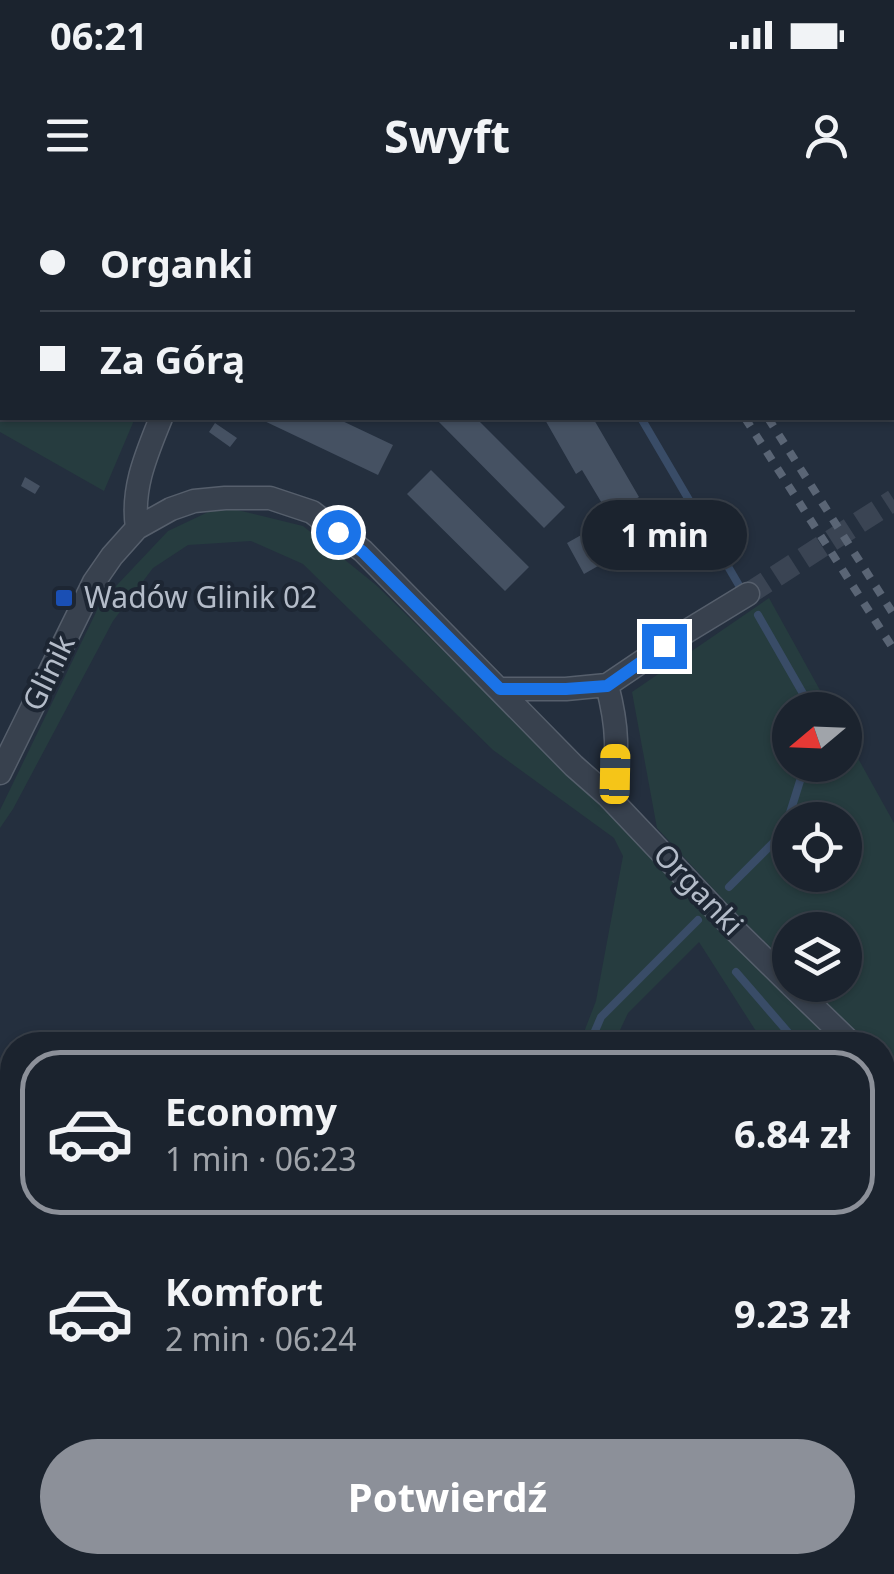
<!DOCTYPE html>
<html lang="pl">
<meta charset="utf-8">
<style>
body{margin:0;font-family:"Noto Sans",sans-serif;background:#242b36;color:#f1f3f6;height:100vh;display:flex;flex-direction:column;font-size:38px;white-space:nowrap}
*{box-sizing:border-box;margin:0}
p{font-size:32px;color:#a0a4aa}
.icon{flex:none;width:55px;height:55px;fill:none;stroke:currentColor;stroke-width:2;stroke-linecap:round;stroke-linejoin:round}
.map{position:relative;flex:1;overflow:hidden}
.details{position:absolute;left:0px;top:832px;width:895px;height:542px;display:flex;flex-direction:column;background:#1b232e;border-radius:40px 40px 0 0;box-shadow:0 2px 8px #0004,0 0 0 2px #39404a}
.details>*{flex:none}
.hud{position:absolute;left:0px;top:0px;width:895px;height:220px;box-shadow:0 2px 8px #0004,0 0 0 2px #39404a;display:grid;align-content:center;height:220px;padding:0 40px;background:#1b232e}
.needle{width:65px;rotate:251deg}
.tools{position:absolute;left:772px;top:492px;display:grid;gap:20px}
.tools a{display:grid;place-items:center;width:90px;height:90px;border-radius:50%;background:#1b232e;box-shadow:0 2px 8px #0004,0 0 0 2px #39404a;font-size:50px}
.end{position:absolute;width:45px;height:45px;margin:-22px;border:12px solid #1a73e8;background:#fff;box-shadow:0 0 0 5px #fff}
.from{border-radius:50%}
.bubble{position:absolute;height:70px;border-radius:35px;background:#1b232e;box-shadow:0 2px 8px #0004,0 0 0 2px #39404a;font-size:32px;font-weight:700;line-height:70px;text-align:center}
.car{position:absolute;width:30px;height:60px;margin:-30px -15px;border-radius:12px;box-shadow:0 0 8px 2px #0007;background:linear-gradient(#f5c518 24%,#345 0 40%,#f5c518 0 76%,#345 0 86%,#f5c518 0)}
.hud b{display:flex;align-items:center;gap:35px;height:95px;font-size:38px}
.hud b+b{border-top:2px solid #39404a}
.hud i{width:25px;height:25px;background:#f1f3f6}
ul{padding:18px 0 0;list-style:none}
li{display:flex;align-items:center;gap:30px;height:165px;margin:0 20px 15px;padding:0 20px;border:5px solid transparent;border-radius:40px}
li div{flex:1}
li b{display:block;font-size:38px}
li em{font-style:normal;font-weight:700}
li.on{border-color:#8c9099}
li>.icon{width:90px;height:90px;stroke-width:1.5}
.cta{display:flex;gap:20px;margin-top:auto;padding:20px 40px}
.cta a{flex:1;height:115px;border-radius:60px;background:#8c9099;color:#fff;font-size:40px;font-weight:700;line-height:115px;text-align:center}
.status{display:flex;justify-content:space-between;align-items:center;height:70px;padding:0 50px;background:#1b232e;direction:ltr}
.status svg{height:28px;fill:currentColor}
header{display:flex;justify-content:space-between;align-items:center;height:130px;padding:0 40px;background:#1b232e;font-size:45px;font-weight:700}
.map>svg:first-child{display:block}
.green{fill:#263c3f;fill-rule:evenodd}
.lines{fill:none;stroke-linecap:round;stroke-linejoin:round}
.stream{stroke:#394c67;stroke-width:8}
.building{fill:#455162}
.minor-tunnel{stroke:#3a4453;stroke-width:22;stroke-dasharray:22 11;stroke-linecap:butt}
.minor-casing{stroke:#565f6c;stroke-width:25}
.minor{stroke:#38414e;stroke-width:22}
.rail{stroke:#5a6575;stroke-width:8;stroke-dasharray:10 10;stroke-linecap:butt}
.route{stroke:#1a73e8;stroke-width:12}
.transit-dot{fill:#1a4fb4;stroke:#1d2633;stroke-width:4}
.labels{text-anchor:middle;stroke-width:8;stroke-linejoin:round;paint-order:stroke}
.poi-label{font-size:30px;fill:#b4bcc9;stroke:#1d2633;text-anchor:start}
.street-label{font-size:30px;fill:#b4bcc9;stroke:#1d2633}
</style>
<div class="status"><b>06:21</b><svg viewBox="0 0 49 12"><path d="M0 12V9h3v3zM5 12V6h3v6zM10 12V3h3v9zM15 12V0h3v12zM26 1h20v11H26zM47 4h2v5h-2z"/></svg></div>
<header><svg class="icon" aria-label="menu" viewBox="0 0 24 24"><path d="M4 6h16M4 12h16M4 18h16"/></svg>Swyft<svg class="icon" aria-label="person" viewBox="0 0 24 24"><circle cx="12" cy="8" r="4"/><path d="M4 21q1-7 8-7t8 7"/></svg></header>
<div class="map">
<svg width="894" height="1374" viewBox="0 0 894 1374">
<rect width="100%" height="100%" fill="#242f3e"/>
<!-- green -->
<path class="green" d="M0 102 2 103V218H135L104 291 0 232Z
M221 306 303 326 376 385 702 704 840 845H759L761 839 699 742 628 813 613 845H579L596 801 623 656 614 638 493 550 303 364 251 341 188 345 153 368 113 421 13 609 0 628V610L101 402 168 331Z
M769 398 831 510H790V565H845V535L894 623V870L883 859 882 845H869L808 785H845V730H790V767L731 708 657 628 632 492ZM790 620H845V675H790Z
M882 889 894 901V1076L883 1081Z"/>
<g class="lines">
<!-- stream -->
<path class="stream" d="M515 0 517 2
M641 218 740 387
M758 415 805 497V510
M729 687 784 632 805 565
M736 772 799 845
M589 845 601 817 698 720
M882 935 894 947
M295 1374 307 1362"/>
</g>
<!-- building -->
<path class="building" d="M258 218H320L325 220 327 218H336L393 245 378 275Z
M435 218H476L565 307 544 328Z
M544 218H593L639 297 609 315 582 270 576 274Z
M215 223 237 238 230 247 209 232Z
M431 270 529 367 505 391 407 294Z
M25 277 40 286 35 294 21 286Z
M640 302 658 332 584 374 567 343Z
M890 1099 894 1105V1127L882 1134V1103Z
M0 1133 9 1141 12 1137V1169L5 1177 0 1173Z
M894 1141V1191L882 1199V1148Z
M882 1244 894 1261V1314L882 1297Z"/>
<g class="lines">
<!-- minor-tunnel -->
<path class="minor-tunnel" d="M748 394 894 300"/>
<!-- minor casing -->
<g class="minor-casing">
<path id="minor" d="M256 2 257 0
M137 328C131 288 147 253 161 218
M607 485C617 523 621 558 607 595L735 730 790 784
M500 489H566L607 485 684 433 748 394
M0 573 94 382 112 356 137 328 171 309 194 301 225 298H270L312 312 363 351 574 566 607 595
M791 785 853 845
M882 874 894 885"/>
</g>
<!-- minor -->
<use href="#minor" class="minor"/>
<!-- rail -->
<path class="rail" d="M606 0 607 2
M628 0 630 2
M809 0 811 2
M892 130 894 132
M745 218 894 450
M768 218 894 415"/>
</g>
<g class="lines">
<!-- route -->
<path class="route" d="M338 332 363 352 500 489H566L607 486 664 446"/>
</g>
<!-- markers -->
<rect class="transit-dot" x="54" y="388" width="20" height="20" rx="5"/>
<g class="labels">
<!-- poi labels -->
<g class="poi-label">
<text x="84" y="408">Wadów Glinik 02</text>
</g>
<!-- street labels -->
<g class="street-label">
<text transform="translate(49 473) rotate(-64)" y="10">Glinik</text>
<text transform="translate(698 690) rotate(46)" y="10">Organki</text>
</g>
</g>
</svg>
<div class="tools">
<a><svg class="needle" viewBox="-14 -14 28 28"><path d="M0-13l5 13h-10z" fill="#e53935"/><path d="M0 13l5-13h-10z" fill="#a0a4aa"/></svg></a>
<a><svg class="icon" aria-label="locate" viewBox="0 0 24 24"><circle cx="12" cy="12" r="6"/><path d="M12 2v4M12 18v4M2 12h4M18 12h4"/></svg></a>
<a><svg class="icon" aria-label="layers" viewBox="0 0 24 24"><path d="M12 4l9 5-9 5-9-5zM3 14l9 5 9-5"/></svg></a>
</div>
<i class="end from" style="left:338px;top:332px"></i>
<i class="end" style="left:664px;top:446px"></i>
<div class="bubble" style="left:582px;top:300px;width:165px">1 min</div>
<i class="car" style="left:615px;top:574px;rotate:1deg"></i>
<div class="hud">
<b><i class="from"></i>Organki</b>
<b><i></i>Za Górą</b>
</div>
<section class="details">
<ul>
<li class="on"><svg class="icon" aria-label="car" viewBox="0 0 24 24"><path d="M5 17H2v-5l4-1 3-4h7l3 4 3 1v5h-3M9 17h6M6 11h13"/><circle cx="7" cy="17" r="2"/><circle cx="17" cy="17" r="2"/></svg><div><b>Economy</b><p>1 min · 06:23</p></div><em>6.84 zł</em></li>
<li><svg class="icon" aria-label="car" viewBox="0 0 24 24"><path d="M5 17H2v-5l4-1 3-4h7l3 4 3 1v5h-3M9 17h6M6 11h13"/><circle cx="7" cy="17" r="2"/><circle cx="17" cy="17" r="2"/></svg><div><b>Komfort</b><p>2 min · 06:24</p></div><em>9.23 zł</em></li>
</ul>
<div class="cta"><a>Potwierdź</a></div>
</section>
</div>
